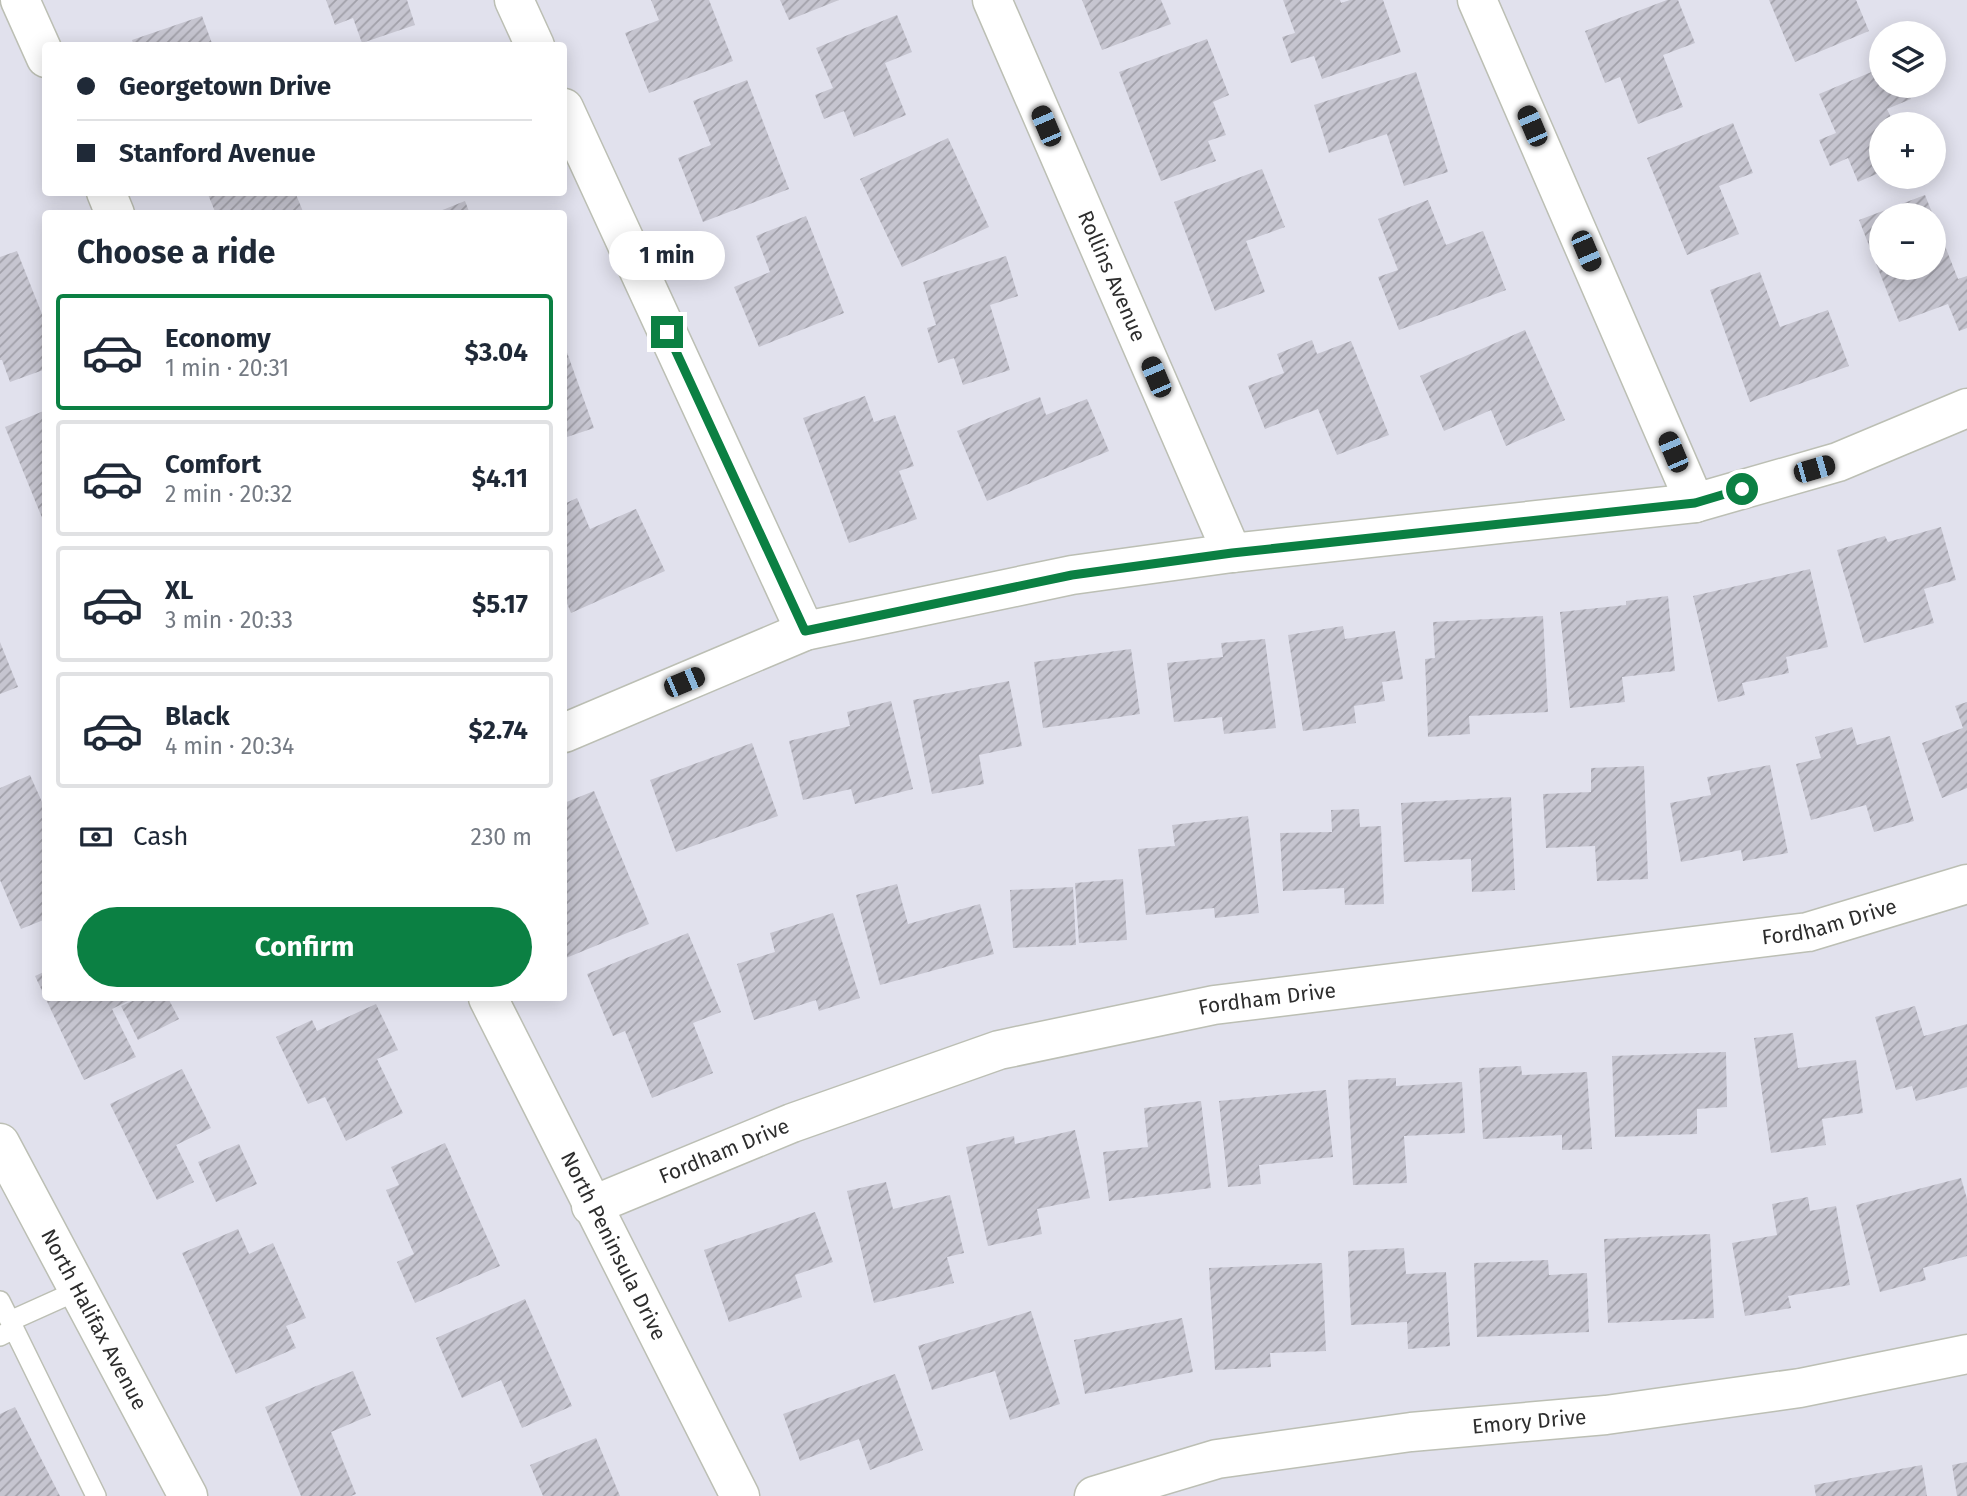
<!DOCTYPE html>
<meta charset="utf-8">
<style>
body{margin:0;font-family:"Fira Sans",sans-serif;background:#f6f6f7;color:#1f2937;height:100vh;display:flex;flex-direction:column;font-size:26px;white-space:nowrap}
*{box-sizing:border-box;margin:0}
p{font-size:23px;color:#747a83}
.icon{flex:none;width:38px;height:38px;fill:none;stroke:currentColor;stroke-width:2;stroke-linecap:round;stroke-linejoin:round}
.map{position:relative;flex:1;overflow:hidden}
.panel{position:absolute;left:42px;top:210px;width:525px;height:791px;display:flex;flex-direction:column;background:#fff;border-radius:7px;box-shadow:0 4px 18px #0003}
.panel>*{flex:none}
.guide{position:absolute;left:42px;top:42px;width:525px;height:154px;border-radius:7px;box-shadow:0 4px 18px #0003;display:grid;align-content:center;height:154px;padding:0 35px;background:#fff}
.buttons{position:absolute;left:1869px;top:21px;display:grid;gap:14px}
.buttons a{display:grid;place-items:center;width:77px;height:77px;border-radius:50%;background:#fff;box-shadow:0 4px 18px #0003;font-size:35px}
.end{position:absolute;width:32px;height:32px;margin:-16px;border:9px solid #0b8043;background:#fff;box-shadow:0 0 0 4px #fff}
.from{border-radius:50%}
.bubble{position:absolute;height:49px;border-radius:24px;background:#fff;box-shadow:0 4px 18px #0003;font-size:23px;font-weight:700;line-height:49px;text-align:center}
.car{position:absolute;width:21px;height:42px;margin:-21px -10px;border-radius:9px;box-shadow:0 0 5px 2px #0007;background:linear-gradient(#222 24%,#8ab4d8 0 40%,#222 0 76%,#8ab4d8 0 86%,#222 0)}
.guide b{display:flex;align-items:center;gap:24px;height:66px;font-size:26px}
.guide b+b{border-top:2px solid #e0e1e3}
.guide i{width:18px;height:18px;background:#1f2937}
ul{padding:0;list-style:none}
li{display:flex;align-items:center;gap:21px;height:116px;margin:0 14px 10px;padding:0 21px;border:4px solid #e0e1e3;border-radius:7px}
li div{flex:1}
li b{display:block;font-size:26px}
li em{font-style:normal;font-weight:700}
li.current{border-color:#0b8043}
li>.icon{width:63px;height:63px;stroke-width:1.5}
h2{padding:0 35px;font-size:32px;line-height:84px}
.pay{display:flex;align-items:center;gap:18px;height:77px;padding:0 35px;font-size:26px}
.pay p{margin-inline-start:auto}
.cta{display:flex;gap:14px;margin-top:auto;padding:14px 35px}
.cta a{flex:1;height:80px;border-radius:42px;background:#0b8043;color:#fff;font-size:28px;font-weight:700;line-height:80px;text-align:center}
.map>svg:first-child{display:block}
.building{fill:url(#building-hatch)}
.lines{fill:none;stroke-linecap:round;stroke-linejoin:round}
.service-casing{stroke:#bcbfb4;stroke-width:22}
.minor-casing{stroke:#bcbfb4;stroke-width:41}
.tertiary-casing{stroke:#bcbfb4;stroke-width:41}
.service{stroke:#fff;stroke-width:19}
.minor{stroke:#fff;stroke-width:38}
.tertiary{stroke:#fff;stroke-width:38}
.route{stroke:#0b8043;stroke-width:9}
.labels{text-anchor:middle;stroke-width:5;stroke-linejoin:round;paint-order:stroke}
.street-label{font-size:21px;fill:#2d2d2d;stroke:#fff}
</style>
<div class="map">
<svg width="1967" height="1496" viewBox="0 0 1967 1496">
<defs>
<pattern id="building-hatch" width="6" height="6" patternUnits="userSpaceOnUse" patternTransform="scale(1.75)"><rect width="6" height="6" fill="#c6c5d0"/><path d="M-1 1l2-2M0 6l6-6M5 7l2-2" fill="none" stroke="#a1a0a9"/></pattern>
</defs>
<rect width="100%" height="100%" fill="#e1e1ed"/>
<!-- building -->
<path class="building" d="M326 0H407L415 25 362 43 353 18 335 25Z
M651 0H709L733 61 649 93 625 33 659 20Z
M780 0H839L789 20Z
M1082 0H1161L1171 24 1102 50Z
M1283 0H1340L1341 3 1350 0H1383L1401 52 1322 79 1314 56 1291 63 1282 37 1295 33Z
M1667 0H1678L1695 43 1663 55 1683 107 1638 124 1620 77 1605 83 1585 31Z
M1769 0H1856L1869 31 1795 62Z
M897 15 912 52 885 63 906 115 854 137 844 111 824 119 815 95 833 88 816 48Z
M202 16 213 46H134L132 40Z
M1207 39 1229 95 1213 102 1226 135 1208 141 1216 161 1161 181 1119 72Z
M1881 68V86H1905L1911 99 1887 109 1894 124H1881V172L1858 182 1848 158 1830 166 1819 140 1836 133 1819 94Z
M1416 72 1448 172 1404 186 1387 134 1329 153 1314 105Z
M747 80 789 189 703 222 678 158 711 145 693 101Z
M1733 123 1753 173 1719 186 1739 234 1687 255 1647 158Z
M948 138 989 227 902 267 860 179Z
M1262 169 1285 227 1246 241 1265 292 1215 311 1174 202Z
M207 192H295L304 214H216Z
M1925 195 1933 215H1881V268H1934V218L1958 279 1967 276V328L1959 331 1948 304 1899 322 1859 220Z
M1428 200 1446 245 1483 231 1506 290 1399 330 1378 277 1398 270 1378 219Z
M465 201 470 214H435V213Z
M806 216 844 313 759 347 734 287 770 272 756 236Z
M17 251 46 324V369L10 382 2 360H0V257Z
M1006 256 1018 296 990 305 1010 370 963 385 954 358 938 363 927 328 936 325 923 282Z
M1760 272 1780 327 1828 310 1849 366 1750 402 1710 290Z
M1525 330 1565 420 1506 446 1491 410 1444 431 1420 376Z
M1312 340 1317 354 1351 341 1389 435 1337 455 1318 409 1265 429 1248 386 1284 373 1277 354Z
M564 344 594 428 564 438Z
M865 396 874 422 895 415 914 466 899 471 917 519 849 543 803 418Z
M1040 397 1046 415 1087 399 1109 451 987 501 957 431Z
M46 410V525H45L5 427Z
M577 498 590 529 636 509 665 571 571 613 564 596V504Z
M1941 527 1956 580 1924 589 1934 623 1864 643 1837 550 1885 536 1888 542Z
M1810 569 1828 647 1786 657 1789 673 1742 683 1745 695 1718 702 1693 596Z
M1668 596 1675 671 1622 677 1625 702 1570 708 1560 612 1626 605V601Z
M1543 616 1548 712 1469 716 1470 734 1428 737 1425 659 1435 658 1433 622Z
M1343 626 1345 639 1395 631 1403 679 1382 682 1385 701 1354 706 1356 723 1303 731 1288 635Z
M1265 639 1276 728 1224 734 1222 717 1174 722 1167 663 1223 657 1221 643Z
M0 642 18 687 0 694Z
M1131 649 1140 714 1043 728 1034 662Z
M1009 681 1022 746 979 755 984 784 932 794 913 700Z
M891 701 913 789 855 804 851 789 803 800 789 741 850 726 847 712Z
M1967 702V788L1942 798 1922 743 1963 728 1955 706Z
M1852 727 1857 745 1890 736 1914 821 1874 832 1866 805 1811 820 1796 764 1821 758 1815 737Z
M752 743 778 816 676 852 650 780Z
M1770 765 1788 853 1743 861 1741 850 1681 862 1670 803 1711 795 1707 777Z
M1644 766 1648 879 1597 881 1595 846 1546 848 1543 794 1591 792V768Z
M30 775 46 811V919L21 929 0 880V788Z
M594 791 649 924 566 958 564 952V803Z
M1511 797 1515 890 1472 892 1471 859 1404 862 1401 803Z
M1359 809 1360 827 1381 826 1384 904 1345 905 1344 888 1283 891 1280 833 1332 832 1331 810Z
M1248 816 1259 913 1215 918 1214 908 1146 915 1138 849 1175 846 1172 825Z
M1123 879 1127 940 1079 943 1075 883Z
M897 884 908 924 980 904 994 954 880 985 856 895Z
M1073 887 1076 945 1013 948 1010 890Z
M833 913 860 998 819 1011 816 1000 754 1020 737 964 775 952 770 933Z
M688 933 721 1012 693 1023 713 1073 652 1098 625 1031 613 1036 587 974Z
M46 971V998H134L112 1009 136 1057 84 1080 35 976Z
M139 998H168L179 1019 138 1040 121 1006Z
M376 1004 398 1050 377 1059 403 1113 346 1141 325 1097 308 1104 276 1037 312 1020 317 1031Z
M1915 1006 1924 1036 1967 1024V1087L1916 1101 1912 1086 1896 1090 1875 1017Z
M1793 1033 1798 1068 1856 1060 1863 1113 1822 1119 1826 1145 1771 1153 1754 1038Z
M1726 1052 1727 1107 1697 1109V1134L1615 1137 1612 1056Z
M1521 1066 1522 1075 1587 1072 1592 1149 1562 1150V1135L1483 1139 1479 1068Z
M182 1069 211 1128 176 1145 194 1182 157 1200 110 1104Z
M1396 1078V1086L1462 1082 1465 1133 1404 1136 1407 1183 1353 1185 1348 1080Z
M1326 1090 1333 1157 1259 1165 1261 1184 1228 1187 1219 1101Z
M1201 1101 1211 1188 1109 1201 1103 1152 1148 1147 1144 1108Z
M1075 1130 1090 1198 1037 1209 1042 1234 988 1246 966 1147 1014 1136 1015 1144Z
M445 1143 500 1266 415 1303 397 1262 414 1254 386 1190 399 1185 391 1167Z
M239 1144 257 1184 216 1202 198 1162Z
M1961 1178 1967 1199V1256L1923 1268 1926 1280 1880 1292 1856 1205Z
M886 1182 893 1209 950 1195 964 1253 947 1257 954 1283 874 1303 847 1191Z
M1808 1197 1810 1211 1836 1206 1850 1285 1788 1296 1791 1308 1745 1316 1732 1243 1777 1235 1772 1204Z
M815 1212 833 1262 795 1275 802 1297 729 1322 704 1250Z
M238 1229 249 1254 273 1243 306 1318 286 1326 296 1348 236 1374 182 1253Z
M1710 1234 1714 1318 1608 1323 1604 1239Z
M1404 1248 1406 1274 1446 1272 1450 1346 1408 1349 1407 1322 1351 1325 1348 1251Z
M1548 1260 1549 1275 1587 1273 1589 1332 1477 1337 1474 1263Z
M1322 1263 1326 1351 1270 1353 1271 1367 1215 1370 1209 1268Z
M525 1299 572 1406 522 1428 501 1380 462 1398 436 1338Z
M1031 1311 1060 1404 1010 1420 995 1371 932 1390 918 1346Z
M1182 1318 1193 1372 1085 1394 1074 1340Z
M353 1371 371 1415 331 1432 356 1494 351 1496H301L265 1407Z
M895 1374 923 1450 870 1470 859 1439 800 1461 783 1414Z
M15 1407 60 1496H0V1414Z
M596 1438 620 1496H543L530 1465Z
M1967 1462V1496H1957L1952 1465Z
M1922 1465 1927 1496H1816L1814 1485Z"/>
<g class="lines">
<!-- service casing -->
<g class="service-casing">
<path id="service" d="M0 1301 14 1329 0 1336
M10 1321 79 1290
M14 1329 96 1496"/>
</g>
<!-- minor casing -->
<g class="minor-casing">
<g id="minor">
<path d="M20 0 46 58"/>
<path d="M514 0 535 46"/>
<path id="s1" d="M992 0 1232 553"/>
<path d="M1477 0 1695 503"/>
<path d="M564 108 805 631"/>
<path d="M106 192 115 214"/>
<path d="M564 733 805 631 1072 575 1232 553 1695 503 1838 462 1967 408"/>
<path id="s2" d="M488 998 740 1496"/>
<path id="s3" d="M591 1206 792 1123 999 1050 1214 1005 1808 932 1967 884"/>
<path id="s4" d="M1094 1496 1217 1459 1411 1432 1606 1415 1800 1388 1967 1354"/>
</g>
</g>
<!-- tertiary casing -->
<g class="tertiary-casing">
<g id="tertiary">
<path id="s5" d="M0 1143 188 1496"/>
</g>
</g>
<!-- service -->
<use href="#service" class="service"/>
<!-- minor -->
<use href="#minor" class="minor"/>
<!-- tertiary -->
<use href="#tertiary" class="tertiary"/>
</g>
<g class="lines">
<!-- route -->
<path class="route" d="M667 332 805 631 1072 575 1232 553 1695 503 1742 489"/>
</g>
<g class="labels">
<!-- street labels -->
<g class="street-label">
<text dy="7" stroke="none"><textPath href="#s1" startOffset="301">Rollins Avenue</textPath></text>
<text dy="7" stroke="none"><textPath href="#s3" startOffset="1278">Fordham Drive</textPath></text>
<text dy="7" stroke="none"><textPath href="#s3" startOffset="710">Fordham Drive</textPath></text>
<text dy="7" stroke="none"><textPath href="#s3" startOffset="144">Fordham Drive</textPath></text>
<text dy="7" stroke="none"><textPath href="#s2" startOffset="278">North Peninsula Drive</textPath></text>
<text dy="7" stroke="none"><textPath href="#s5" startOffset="200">North Halifax Avenue</textPath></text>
<text dy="7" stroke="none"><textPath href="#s4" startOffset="443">Emory Drive</textPath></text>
</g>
</g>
</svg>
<div class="buttons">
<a><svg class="icon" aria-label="layers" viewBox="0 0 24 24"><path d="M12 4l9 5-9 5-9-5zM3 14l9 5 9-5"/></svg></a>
<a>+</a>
<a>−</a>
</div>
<i class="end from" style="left:1742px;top:489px"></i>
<i class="end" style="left:667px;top:332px"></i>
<div class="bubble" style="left:609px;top:231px;width:116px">1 min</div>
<i class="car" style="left:1046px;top:126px;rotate:337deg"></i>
<i class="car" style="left:1532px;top:126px;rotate:337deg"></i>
<i class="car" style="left:1586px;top:251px;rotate:157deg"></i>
<i class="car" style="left:1156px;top:377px;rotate:337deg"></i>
<i class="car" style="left:1673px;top:452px;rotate:337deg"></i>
<i class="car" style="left:1814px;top:469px;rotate:74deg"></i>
<i class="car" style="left:684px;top:682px;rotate:67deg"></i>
<div class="guide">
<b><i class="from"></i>Georgetown Drive</b>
<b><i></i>Stanford Avenue</b>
</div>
<section class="panel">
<h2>Choose a ride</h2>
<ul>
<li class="current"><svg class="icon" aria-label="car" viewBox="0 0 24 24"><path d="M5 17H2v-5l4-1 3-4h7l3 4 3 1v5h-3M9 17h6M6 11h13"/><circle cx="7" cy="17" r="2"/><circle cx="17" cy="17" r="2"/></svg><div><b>Economy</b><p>1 min · 20:31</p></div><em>$3.04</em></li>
<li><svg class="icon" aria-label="car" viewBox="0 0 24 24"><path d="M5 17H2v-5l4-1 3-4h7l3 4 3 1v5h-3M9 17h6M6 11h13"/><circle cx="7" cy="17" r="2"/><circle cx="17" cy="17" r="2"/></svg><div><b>Comfort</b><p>2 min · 20:32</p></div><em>$4.11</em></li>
<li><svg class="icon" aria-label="car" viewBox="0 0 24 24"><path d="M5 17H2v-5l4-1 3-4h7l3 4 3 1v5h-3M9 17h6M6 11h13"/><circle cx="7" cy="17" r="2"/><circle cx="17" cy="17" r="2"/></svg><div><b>XL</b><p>3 min · 20:33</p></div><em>$5.17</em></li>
<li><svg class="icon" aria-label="car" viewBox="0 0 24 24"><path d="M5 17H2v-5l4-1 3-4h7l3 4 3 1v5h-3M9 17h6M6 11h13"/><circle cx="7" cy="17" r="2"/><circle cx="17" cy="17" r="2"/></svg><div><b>Black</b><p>4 min · 20:34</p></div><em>$2.74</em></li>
</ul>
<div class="pay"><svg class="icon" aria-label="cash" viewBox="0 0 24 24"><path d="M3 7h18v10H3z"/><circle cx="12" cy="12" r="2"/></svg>Cash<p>230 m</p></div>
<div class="cta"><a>Confirm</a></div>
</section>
</div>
